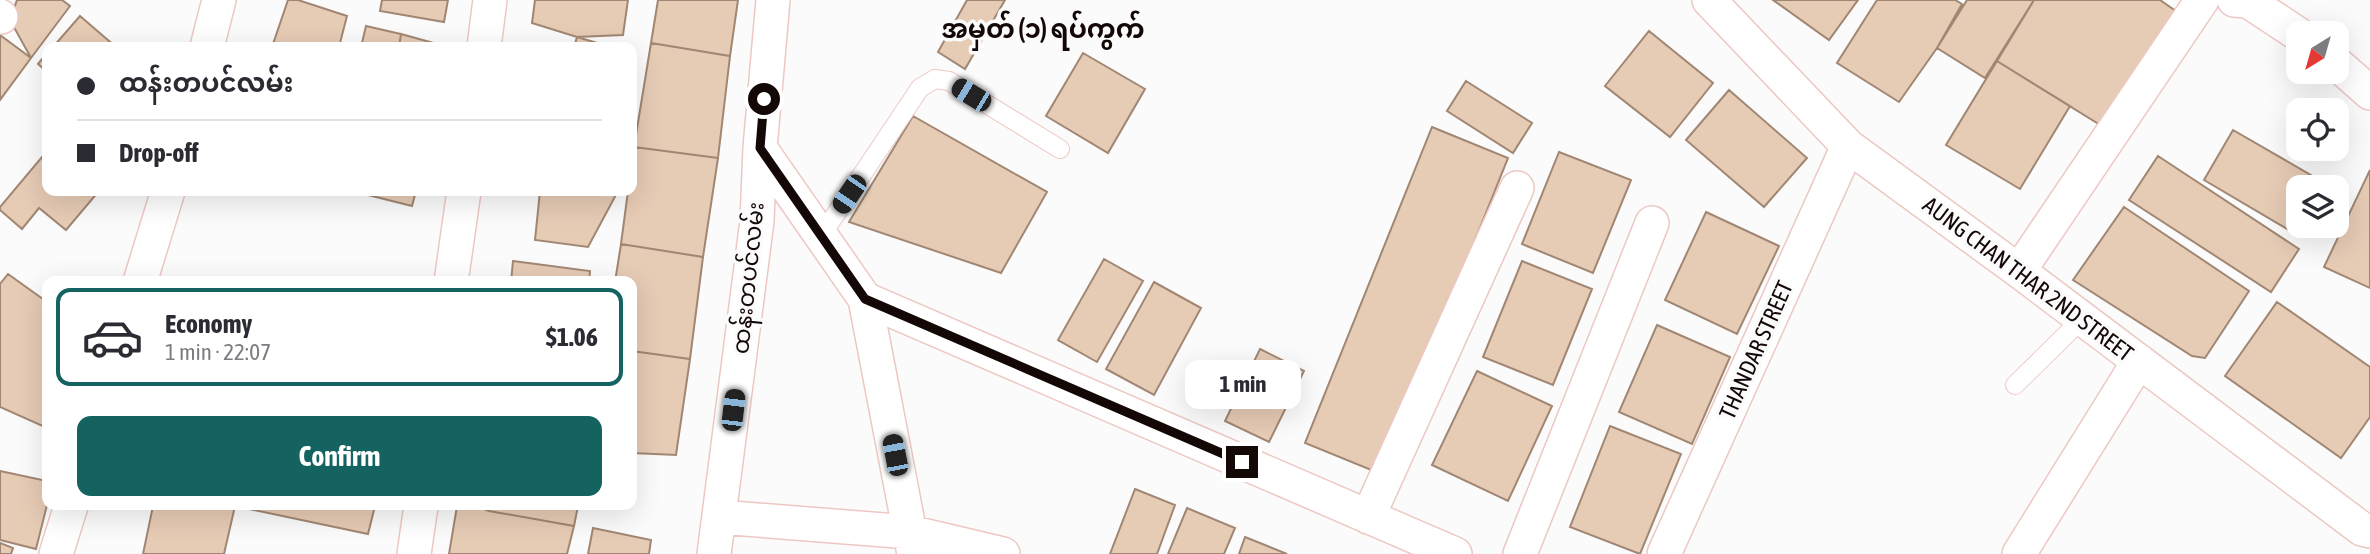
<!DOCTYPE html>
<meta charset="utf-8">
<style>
body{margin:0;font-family:"Asap Condensed","Noto Sans Myanmar",sans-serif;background:#f7f7f7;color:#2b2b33;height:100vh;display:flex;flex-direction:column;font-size:26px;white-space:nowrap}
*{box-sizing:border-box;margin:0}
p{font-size:23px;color:#7c7c81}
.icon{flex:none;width:38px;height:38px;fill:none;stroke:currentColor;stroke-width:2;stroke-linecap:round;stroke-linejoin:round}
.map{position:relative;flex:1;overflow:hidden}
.panel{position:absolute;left:42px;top:276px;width:595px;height:234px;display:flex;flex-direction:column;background:#fff;border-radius:14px;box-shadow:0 7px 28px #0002}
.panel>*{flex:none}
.guide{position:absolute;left:42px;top:42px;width:595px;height:154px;border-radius:14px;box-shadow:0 7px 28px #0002;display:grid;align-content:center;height:154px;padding:0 35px;background:#fff}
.needle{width:46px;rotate:217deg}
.tools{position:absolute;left:2286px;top:21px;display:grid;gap:14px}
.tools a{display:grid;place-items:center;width:63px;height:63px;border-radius:14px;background:#fff;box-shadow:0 7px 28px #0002;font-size:35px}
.end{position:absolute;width:32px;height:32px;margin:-16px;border:9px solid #140807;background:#fff;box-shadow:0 0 0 4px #fff}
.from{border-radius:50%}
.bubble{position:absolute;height:49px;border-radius:14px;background:#fff;box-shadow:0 7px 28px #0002;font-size:23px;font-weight:700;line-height:49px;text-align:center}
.car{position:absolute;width:21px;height:42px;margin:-21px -10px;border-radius:9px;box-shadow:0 0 5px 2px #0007;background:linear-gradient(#222 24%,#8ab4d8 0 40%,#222 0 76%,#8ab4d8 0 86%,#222 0)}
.guide b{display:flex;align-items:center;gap:24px;height:66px;font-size:26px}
.guide b+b{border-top:2px solid #e1e1e2}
.guide i{width:18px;height:18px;background:#2b2b33}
ul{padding:12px 0 0;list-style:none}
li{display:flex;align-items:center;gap:21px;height:98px;margin:0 14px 10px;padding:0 21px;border:4px solid transparent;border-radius:14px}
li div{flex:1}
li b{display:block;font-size:26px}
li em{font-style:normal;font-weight:700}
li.selected{border-color:#146361}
li>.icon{width:63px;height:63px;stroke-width:1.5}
.cta{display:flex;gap:14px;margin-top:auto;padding:14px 35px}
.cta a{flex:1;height:80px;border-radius:14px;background:#146361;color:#fff;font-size:28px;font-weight:700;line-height:80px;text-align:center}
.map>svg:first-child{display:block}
.building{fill:#e6cbb5;stroke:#a18773;stroke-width:2}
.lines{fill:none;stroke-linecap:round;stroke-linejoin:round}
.service-casing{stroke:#edc8c3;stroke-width:20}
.minor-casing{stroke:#edc8c3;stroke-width:36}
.service{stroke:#fff;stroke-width:18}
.minor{stroke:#fff;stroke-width:33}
.route{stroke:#140807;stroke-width:9}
.labels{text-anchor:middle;stroke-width:7;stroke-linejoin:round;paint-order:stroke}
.street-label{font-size:23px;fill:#140807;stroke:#fbfbfb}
.quarter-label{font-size:26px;font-weight:bold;fill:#140807;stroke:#fbfbfb}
</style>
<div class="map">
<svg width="2370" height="554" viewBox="0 0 2370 554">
<rect width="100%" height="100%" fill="#fbfbfb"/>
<!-- building -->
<path class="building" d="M17 0H62L70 6 31 58 10 20Z
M288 0H298L347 16 339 47H272Z
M382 0H448L444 22 380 11Z
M535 0H628L623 35 577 37 532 23Z
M658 0H738L730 56 651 43Z
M967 0H1005L965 69 938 52Z
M1773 0H1858L1829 40Z
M1877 0H1955L1962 4 1937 48 1899 102 1837 63Z
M1967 0H2034L1985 78 1937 48Z
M2034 0H2160L2183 16 2105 128 1997 61Z
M80 16 116 47H53Z
M366 26 401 34 399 47H361Z
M1649 31 1713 83 1670 137 1605 86Z
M401 34 448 47H399Z
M0 35 31 58 0 100Z
M577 37 611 47H574Z
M651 43 730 56 718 158 634 147Z
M47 53V72L38 64Z
M1083 53 1145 89 1108 153 1046 116Z
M1997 61 2070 106 2020 189 1946 145Z
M1466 81 1532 123 1513 153 1447 111Z
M1729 90 1807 158 1764 207 1686 140Z
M913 116 1047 192 1001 273 849 222Z
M1432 127 1508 158 1381 474 1305 443Z
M2233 130 2323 182 2320 187H2298V226L2294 233 2204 180Z
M634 147 718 158 703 257 621 244 628 191H632Z
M47 151V191H99L66 230 39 208 22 229 0 210V207Z
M1559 152 1631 180 1593 273 1522 244Z
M2158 156 2299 249 2271 292 2129 200Z
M2370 170V288L2324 267Z
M352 191H416L412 206Z
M540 191H618L588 247 535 240Z
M2124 207 2249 291 2205 358 2192 356 2073 280Z
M1706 212 1779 246 1737 334 1665 300Z
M621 244 703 257 690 359 632 351V282H615Z
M1104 259 1143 281 1097 362 1058 340Z
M513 261 590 271 589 282H511Z
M1522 261 1592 289 1553 385 1483 357Z
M8 274 47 302V428L0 407V284Z
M1154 282 1201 308 1154 395 1106 369Z
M2277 302 2370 367V417L2341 458 2225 376Z
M1657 325 1730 357 1692 444 1619 412Z
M1260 349 1304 371 1269 442 1225 421Z
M632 351 690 359 676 455 632 453Z
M1477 371 1552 406 1508 501 1432 465Z
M1610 426 1681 454 1640 554 1570 527Z
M0 471 47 481V505L36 549 0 540Z
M1135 489 1175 505 1157 554H1110Z
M153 506H235L224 554H143Z
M235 506H375L368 534Z
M457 506H476L489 511 574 526 567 554H449Z
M490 506H578L574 526 489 511Z
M1187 508 1235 528 1224 554H1168Z
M593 528 651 540 649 554H588Z
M1245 537 1287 554H1239Z
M0 543 13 548 11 554H0Z"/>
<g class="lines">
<!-- service casing -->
<g class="service-casing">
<path id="service" d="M821 236 920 88 935 79 949 81 1060 149
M2015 385 2083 318"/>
</g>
<!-- minor casing -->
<g class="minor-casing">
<path id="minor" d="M1709 0 1848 146 2019 271 2362 529 2370 531
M2234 0 2248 1 2298 34
M0 16 1 17
M207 47 219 0
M484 47 490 0
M2336 63 2370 93
M760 148 865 299 914 554
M2019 271 2202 0
M140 282 168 191
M451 282 464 191
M865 299 1455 554
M719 517 910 532 1003 554
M1368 517 1517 188
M56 554 71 506
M414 554 421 506
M714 554 757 221 760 148 773 0
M1520 554 1652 223
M1664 554 1848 146
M2019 554 2139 361"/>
</g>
<!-- service -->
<use href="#service" class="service"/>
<!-- minor -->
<use href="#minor" class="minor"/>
</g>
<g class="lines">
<!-- route -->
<path class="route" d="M764 99 760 148 865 299 1242 462"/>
</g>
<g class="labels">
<!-- street labels -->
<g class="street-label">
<text transform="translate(748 278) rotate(-84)" y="8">ထန်းတပင်လမ်း</text>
<text transform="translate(2028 279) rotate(37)" y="8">AUNG CHAN THAR 2ND STREET</text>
<text transform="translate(1756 350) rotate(-66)" y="8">THANDAR STREET</text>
</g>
<!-- quarter labels -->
<g class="quarter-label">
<text x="1043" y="38">အမှတ် (၁) ရပ်ကွက်</text>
</g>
</g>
</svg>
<div class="tools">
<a><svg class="needle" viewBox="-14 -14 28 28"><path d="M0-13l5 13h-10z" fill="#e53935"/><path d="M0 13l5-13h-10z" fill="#7c7c81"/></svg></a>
<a><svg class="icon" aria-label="locate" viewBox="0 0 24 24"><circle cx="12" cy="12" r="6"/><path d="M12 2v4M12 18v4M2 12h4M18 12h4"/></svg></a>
<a><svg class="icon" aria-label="layers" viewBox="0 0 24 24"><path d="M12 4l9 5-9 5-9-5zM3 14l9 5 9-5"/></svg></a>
</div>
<i class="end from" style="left:764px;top:99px"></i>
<i class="end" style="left:1242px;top:462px"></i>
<div class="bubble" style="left:1185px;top:360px;width:116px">1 min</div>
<i class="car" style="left:971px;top:95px;rotate:301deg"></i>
<i class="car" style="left:849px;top:194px;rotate:214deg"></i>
<i class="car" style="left:733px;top:410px;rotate:7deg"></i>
<i class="car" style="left:895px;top:455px;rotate:349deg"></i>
<div class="guide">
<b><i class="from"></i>ထန်းတပင်လမ်း</b>
<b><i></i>Drop-off</b>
</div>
<section class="panel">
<ul>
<li class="selected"><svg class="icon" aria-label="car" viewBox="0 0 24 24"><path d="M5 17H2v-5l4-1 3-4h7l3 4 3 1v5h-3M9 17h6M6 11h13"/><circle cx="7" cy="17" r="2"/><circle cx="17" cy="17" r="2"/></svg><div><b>Economy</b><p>1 min · 22:07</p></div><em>$1.06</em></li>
</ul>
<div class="cta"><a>Confirm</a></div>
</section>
</div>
